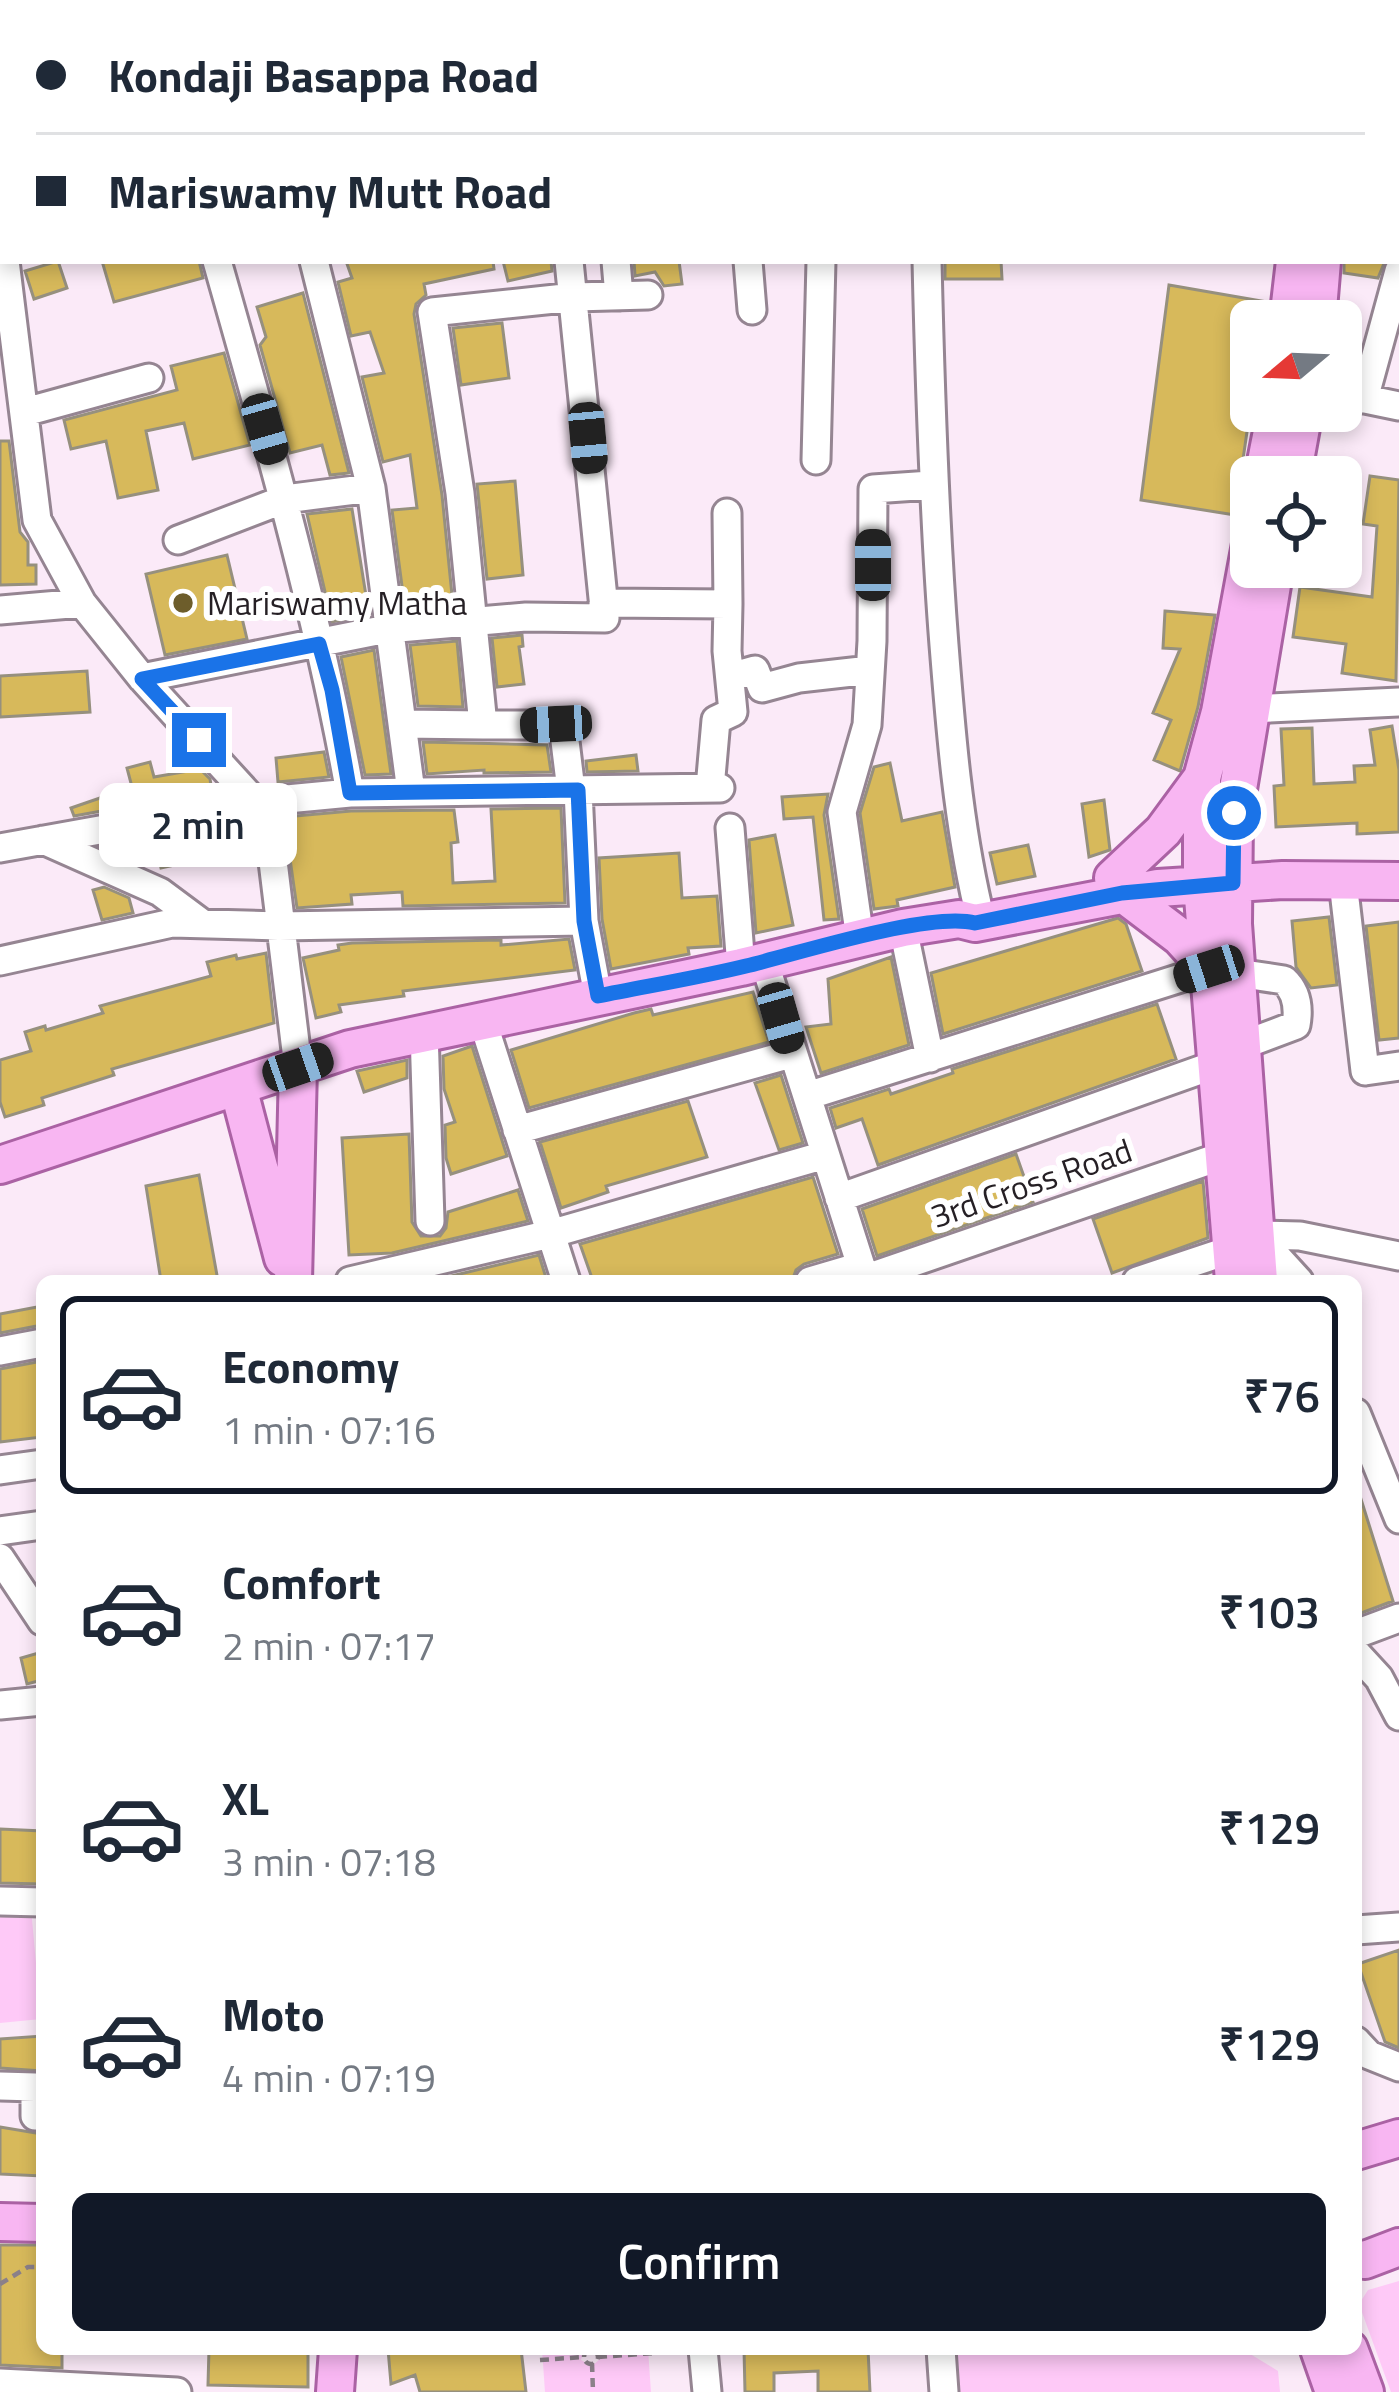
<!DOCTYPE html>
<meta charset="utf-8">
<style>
body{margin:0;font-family:"Titillium Web",sans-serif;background:#f6f6f7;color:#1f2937;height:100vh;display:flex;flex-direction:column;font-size:45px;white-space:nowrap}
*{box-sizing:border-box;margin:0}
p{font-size:39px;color:#747a83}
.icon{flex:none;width:66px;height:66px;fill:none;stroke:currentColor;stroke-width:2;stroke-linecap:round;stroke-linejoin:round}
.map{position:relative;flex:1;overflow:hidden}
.drawer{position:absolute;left:36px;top:1275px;width:1326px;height:1080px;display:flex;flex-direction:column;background:#fff;border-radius:18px;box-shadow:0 6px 18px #0003}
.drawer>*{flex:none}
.banner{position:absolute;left:0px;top:0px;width:1401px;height:264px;box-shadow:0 6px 18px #0003;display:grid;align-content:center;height:264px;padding:0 36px;background:#fff}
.needle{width:78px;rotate:251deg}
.fabs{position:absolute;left:1230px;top:300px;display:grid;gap:24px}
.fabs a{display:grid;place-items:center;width:132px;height:132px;border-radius:18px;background:#fff;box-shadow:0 6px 18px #0003;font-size:60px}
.end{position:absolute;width:54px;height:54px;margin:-27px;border:15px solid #1a73e8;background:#fff;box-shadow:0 0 0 6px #fff}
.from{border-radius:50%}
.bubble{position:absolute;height:84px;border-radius:18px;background:#fff;box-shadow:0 6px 18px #0003;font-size:39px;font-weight:600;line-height:84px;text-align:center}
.car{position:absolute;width:36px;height:72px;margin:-36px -18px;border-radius:15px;box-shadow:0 0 9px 3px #0007;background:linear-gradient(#222 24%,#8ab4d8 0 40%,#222 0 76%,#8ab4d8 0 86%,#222 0)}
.banner b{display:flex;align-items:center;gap:42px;height:114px;font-size:45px}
.banner b+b{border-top:3px solid #e0e1e3}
.banner i{width:30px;height:30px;background:#1f2937}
ul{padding:21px 0 0;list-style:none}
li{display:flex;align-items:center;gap:36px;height:198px;margin:0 24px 18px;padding:0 12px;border:6px solid transparent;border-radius:18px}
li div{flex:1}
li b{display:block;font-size:45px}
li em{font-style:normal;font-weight:600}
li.current{border-color:#111827}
li>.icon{width:108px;height:108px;stroke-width:1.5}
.action{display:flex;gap:24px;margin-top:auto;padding:24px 36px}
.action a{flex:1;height:138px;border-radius:18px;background:#111827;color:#fff;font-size:48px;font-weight:600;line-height:138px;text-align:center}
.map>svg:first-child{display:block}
.green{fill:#fec9f7}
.building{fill:#d7b95b;stroke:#96907e;stroke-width:3}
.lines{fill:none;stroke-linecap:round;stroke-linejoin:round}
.minor-casing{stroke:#958592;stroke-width:33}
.major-casing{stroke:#ab62a4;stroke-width:42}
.path{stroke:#8b8089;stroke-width:4.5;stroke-dasharray:9 6;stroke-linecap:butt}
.minor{stroke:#fff;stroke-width:27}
.major{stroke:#f8b6f2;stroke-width:36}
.route{stroke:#1a73e8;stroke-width:15}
.poi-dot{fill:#6d5d2b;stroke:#fff;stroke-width:4.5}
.labels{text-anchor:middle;stroke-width:12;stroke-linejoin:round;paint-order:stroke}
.poi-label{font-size:33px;fill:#251f24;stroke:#fff;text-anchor:start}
.street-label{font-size:33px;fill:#251f24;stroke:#fff}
</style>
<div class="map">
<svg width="1399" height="2392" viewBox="0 0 1399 2392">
<rect width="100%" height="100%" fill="#fbeaf8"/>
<!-- green -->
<path class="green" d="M0 1908H31L41 2019 0 2023Z
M1399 2281V2392H1391L1359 2304 1368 2290Z
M542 2349H584L581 2360 592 2366 600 2359 597 2349H648L651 2392H545Z
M937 2349H1242L1278 2371 1280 2392H938Z"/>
<!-- building -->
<path class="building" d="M58 261 67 288 34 299 25 271Z
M102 261H199L203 278 114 302Z
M346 261H493L494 269 424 284 426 295 416 304 414 314 442 495 453 605 405 609 392 510 417 508 410 455 383 462 362 377 384 373 370 332 351 336 338 282 352 278Z
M503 261H551L552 271 508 281Z
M634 261H679L682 284 664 286 655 272 635 276Z
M945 261H1001L1002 279H945Z
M1344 261H1385L1378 278 1344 273Z
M1169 285 1267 302 1264 321H1251V404L1235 515 1141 500Z
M303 293 349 473 330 475 322 445 290 453 260 345 266 337 257 307Z
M502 323 509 378 461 385 453 328Z
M224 353 250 445 193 459 184 423 146 431 158 490 118 498 106 441 71 449 64 420 177 390 171 366Z
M0 441H9L20 532 28 542V565H36V584L0 585Z
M1370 476 1399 480 1396 681 1342 673 1346 644 1293 637 1300 587 1372 597 1377 526 1363 524Z
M515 481 523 575 487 579 477 484Z
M352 509 369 614 332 622 307 514Z
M227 555 247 639 165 655 146 574Z
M1165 611 1215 615 1198 707 1180 771 1154 760 1171 720 1153 713 1180 649 1163 648Z
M522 635 523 646 519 647 524 684 497 687 492 638Z
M457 641 463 707 418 706 410 645Z
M374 650 391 774 365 775 341 657Z
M87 671 90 712 0 717V676Z
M1392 726 1399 770V832L1357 834V823L1276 827 1274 786 1284 785 1281 729 1312 728 1314 784 1355 782 1354 766 1375 765 1370 730Z
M423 742 547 745 551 772 484 773V770L427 774Z
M324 752 329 777 278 782 276 758Z
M636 755 638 771 587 772 586 761Z
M150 762 154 777 200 769 210 779 212 791 74 816 71 808 132 787 127 768Z
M890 763 902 821 942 812 955 887 897 900 898 906 874 909 860 813 874 767Z
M828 794 824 815 839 919 824 920 813 817 784 819 782 797Z
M1104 800 1110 850 1089 857 1082 804Z
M561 808 565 903 403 906 402 892 351 895 352 904 297 908 284 817 351 811 454 810 458 842 451 843 453 883 495 881 491 809Z
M182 833 188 862 161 868 154 838Z
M775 835 793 925 756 933 749 840Z
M1028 845 1035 876 997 884 990 853Z
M679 853 682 898 717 896 721 946 688 948 689 954 611 969 602 919 599 858Z
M104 887 129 898 133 913 102 920 93 890Z
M1329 917 1337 985 1311 988 1296 967 1292 921Z
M1118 918 1126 924 1142 971 943 1034 931 973Z
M1399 922V1038L1379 1040 1366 926Z
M569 939 575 970 403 991 404 996 339 1005 341 1012 316 1018 303 958 339 950 338 945 352 943 501 940V945Z
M266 953 274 1023 112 1069 114 1075 42 1098 44 1105 5 1117 0 1102V1060L31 1051 25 1032 45 1026 46 1030 103 1013 100 1006 211 976 207 962 236 955 237 959Z
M891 957 909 1045 821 1073 806 1027 831 1024 828 979Z
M753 992 769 1042 529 1108 511 1050 634 1013 651 1009 653 1015Z
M1157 1004 1176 1059 878 1165 862 1119 836 1128 830 1108 889 1089 891 1094 953 1073 952 1069Z
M472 1046 507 1156 451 1174 446 1158 445 1125 455 1122 444 1089 443 1056Z
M407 1060V1078L364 1092 357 1071Z
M781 1075 803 1143 779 1150 755 1083Z
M688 1101 707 1157 606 1186 608 1192 561 1208 540 1142Z
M409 1134 412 1222 421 1236H440L446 1228 448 1212 518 1190 528 1221 392 1253 349 1255 342 1138Z
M1016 1154 1033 1202 877 1256 862 1209Z
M199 1175 218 1281H161L146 1186Z
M813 1177 838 1254 804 1264 796 1270 792 1281H593L580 1244Z
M1203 1181 1208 1238 1112 1273 1093 1219Z
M539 1255 547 1281H443V1278Z
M42 1306V1325L0 1333V1314Z
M42 1361V1437L0 1442V1369Z
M1360 1496 1393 1601 1356 1615V1497Z
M42 1652V1680L27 1684 21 1658Z
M0 1829 42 1831V1884L0 1883Z
M1399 1950V2048L1385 2042 1358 1964Z
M42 2036V2071L0 2068V2039Z
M0 2127 42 2134V2176L0 2174Z
M0 2245H42V2349H62V2368L0 2365Z
M209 2349H308V2387L208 2385Z
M388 2349H521L526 2392H420L415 2375 391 2384Z
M744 2349H868L870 2392H818V2371L774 2373V2392H745Z"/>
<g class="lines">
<!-- minor casing -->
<g class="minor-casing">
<path id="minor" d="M601 0 602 3
M42 3 43 0
M772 3 792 0
M827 3 828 0
M929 3V0
M0 242 3 230
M5 261 37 520 82 603 142 678 255 802 271 845 298 1067
M217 261C267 437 318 613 350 793
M314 261 371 488 411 792
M616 261 619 296
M748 261 752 310
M927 261C930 390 934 517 944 645 951 734 958 821 978 908
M1341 394 1399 406
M1364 399 1399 271
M25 412 149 378
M816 460 821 261
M727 513 728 604
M178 540 285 499 371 488
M603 603 728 604 727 651 733 712 716 720 710 788
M0 610 82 603
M730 677 755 670 762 688 799 678 870 670
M142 678 387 629 526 617 605 618 569 261
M1249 709 1399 702
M403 724 483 725
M571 790 563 725H483L460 493 432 312 574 297 648 295
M578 790 584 921 598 996
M730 828 741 967
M43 840 160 892 203 924
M0 848 255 802 350 793 720 788
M1343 882 1365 1071 1399 1066
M903 928 930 1058
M860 939 842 812 867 725 872 641 873 489 931 485
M0 961 172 923 279 926 584 921
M764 961 861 1266V1281
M1237 973 1284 980C1297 992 1299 1008 1296 1025L1243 1045
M482 1019 566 1281
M424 1031 430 1221
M807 1096 1209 969
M517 1130 791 1054
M839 1198 1217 1064
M1257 1235 1299 1281
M861 1280 1225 1155
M350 1281 550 1234 825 1155
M810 1281 861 1266
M1137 1281 1233 1249 1257 1235 1300 1236 1399 1256
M0 1351 42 1343
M1356 1413 1399 1519
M0 1470 42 1464
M0 1531 42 1525
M0 1558 42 1621
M1356 1634 1399 1618
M1356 1653 1379 1678 1399 1716
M0 1705 42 1701
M0 1901 42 1902
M1356 1930 1399 1927
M1356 2041 1369 2055 1399 2067
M0 2086 35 2087V2116H42
M703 2349 707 2392
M941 2349 944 2392
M0 2383 177 2392"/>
</g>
<!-- major casing -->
<g class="major-casing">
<path id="major" d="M1284 0V3
M1310 0 1311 3
M1288 321 1295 261
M1317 321 1322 261
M1263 477 1276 411
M1292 477 1304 411
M1113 878 1163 831 1202 778
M1122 893 1180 937 1209 969
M238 1087 283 1258
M0 1165 350 1049 741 967 903 928 959 919 975 923 1158 888 1283 880 1399 881
M293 1281 298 1067
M1234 1281 1202 885V778L1220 712 1251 544
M1259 1281 1233 924 1234 813 1275 567
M1356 2151 1399 2138
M0 2222 42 2223
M1356 2259 1365 2260 1399 2247
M1319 2349 1334 2392
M1349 2349 1365 2392
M335 2392 338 2349"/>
</g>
<!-- path -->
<path class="path" d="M0 2284 28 2267H42
M584 2357a7 7 0 1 1 14 0a7 7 0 1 1-14 0Z
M598 2357 655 2353
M540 2360 584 2357
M592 2363 593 2392"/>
<!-- minor -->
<use href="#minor" class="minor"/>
<!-- major -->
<use href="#major" class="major"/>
</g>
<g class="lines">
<!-- route -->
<path class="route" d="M199 740 142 679 319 644 332 690 350 793 578 790 584 921 598 996C647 986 697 978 746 966 797 954 930 911 975 923L1122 893 1233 883 1234 813"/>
</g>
<!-- markers -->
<circle class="poi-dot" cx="183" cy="603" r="12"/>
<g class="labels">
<!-- poi labels -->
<g class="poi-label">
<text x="207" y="615">Mariswamy Matha</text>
</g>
<!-- street labels -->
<g class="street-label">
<text transform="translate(1031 1183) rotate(-19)" y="12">3rd Cross Road</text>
</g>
</g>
</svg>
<div class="fabs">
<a><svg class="needle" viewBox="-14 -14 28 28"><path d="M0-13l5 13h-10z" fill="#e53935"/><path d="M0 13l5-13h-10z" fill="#747a83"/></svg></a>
<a><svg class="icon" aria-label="locate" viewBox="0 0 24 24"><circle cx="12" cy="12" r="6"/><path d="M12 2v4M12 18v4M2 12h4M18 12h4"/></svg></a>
</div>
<i class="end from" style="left:1234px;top:813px"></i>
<i class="end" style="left:199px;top:740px"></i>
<div class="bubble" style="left:99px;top:783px;width:198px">2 min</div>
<i class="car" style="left:265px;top:429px;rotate:164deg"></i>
<i class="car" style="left:588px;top:438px;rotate:175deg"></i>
<i class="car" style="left:873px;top:565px;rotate:0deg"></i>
<i class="car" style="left:556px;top:724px;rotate:267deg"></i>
<i class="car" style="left:1209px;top:969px;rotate:252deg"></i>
<i class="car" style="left:781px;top:1018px;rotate:164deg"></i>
<i class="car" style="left:298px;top:1067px;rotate:71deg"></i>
<div class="banner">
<b><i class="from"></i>Kondaji Basappa Road</b>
<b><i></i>Mariswamy Mutt Road</b>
</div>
<section class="drawer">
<ul>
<li class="current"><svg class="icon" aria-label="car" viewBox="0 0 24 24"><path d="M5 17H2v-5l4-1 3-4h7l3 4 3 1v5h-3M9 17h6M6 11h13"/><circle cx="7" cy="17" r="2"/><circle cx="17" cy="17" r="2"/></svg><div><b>Economy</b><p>1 min · 07:16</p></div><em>₹76</em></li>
<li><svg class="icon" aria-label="car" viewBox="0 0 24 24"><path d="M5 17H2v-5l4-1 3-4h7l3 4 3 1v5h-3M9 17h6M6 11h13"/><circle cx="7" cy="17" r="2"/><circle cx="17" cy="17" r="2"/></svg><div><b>Comfort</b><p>2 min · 07:17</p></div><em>₹103</em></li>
<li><svg class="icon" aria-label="car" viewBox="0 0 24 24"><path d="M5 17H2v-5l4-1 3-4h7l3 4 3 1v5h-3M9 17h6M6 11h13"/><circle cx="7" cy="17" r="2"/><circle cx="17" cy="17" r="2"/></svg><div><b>XL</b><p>3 min · 07:18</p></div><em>₹129</em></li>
<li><svg class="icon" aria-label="car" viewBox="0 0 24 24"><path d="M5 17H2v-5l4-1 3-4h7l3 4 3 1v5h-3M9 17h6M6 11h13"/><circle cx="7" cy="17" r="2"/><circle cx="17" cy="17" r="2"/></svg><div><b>Moto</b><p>4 min · 07:19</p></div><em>₹129</em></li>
</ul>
<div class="action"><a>Confirm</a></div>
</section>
</div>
